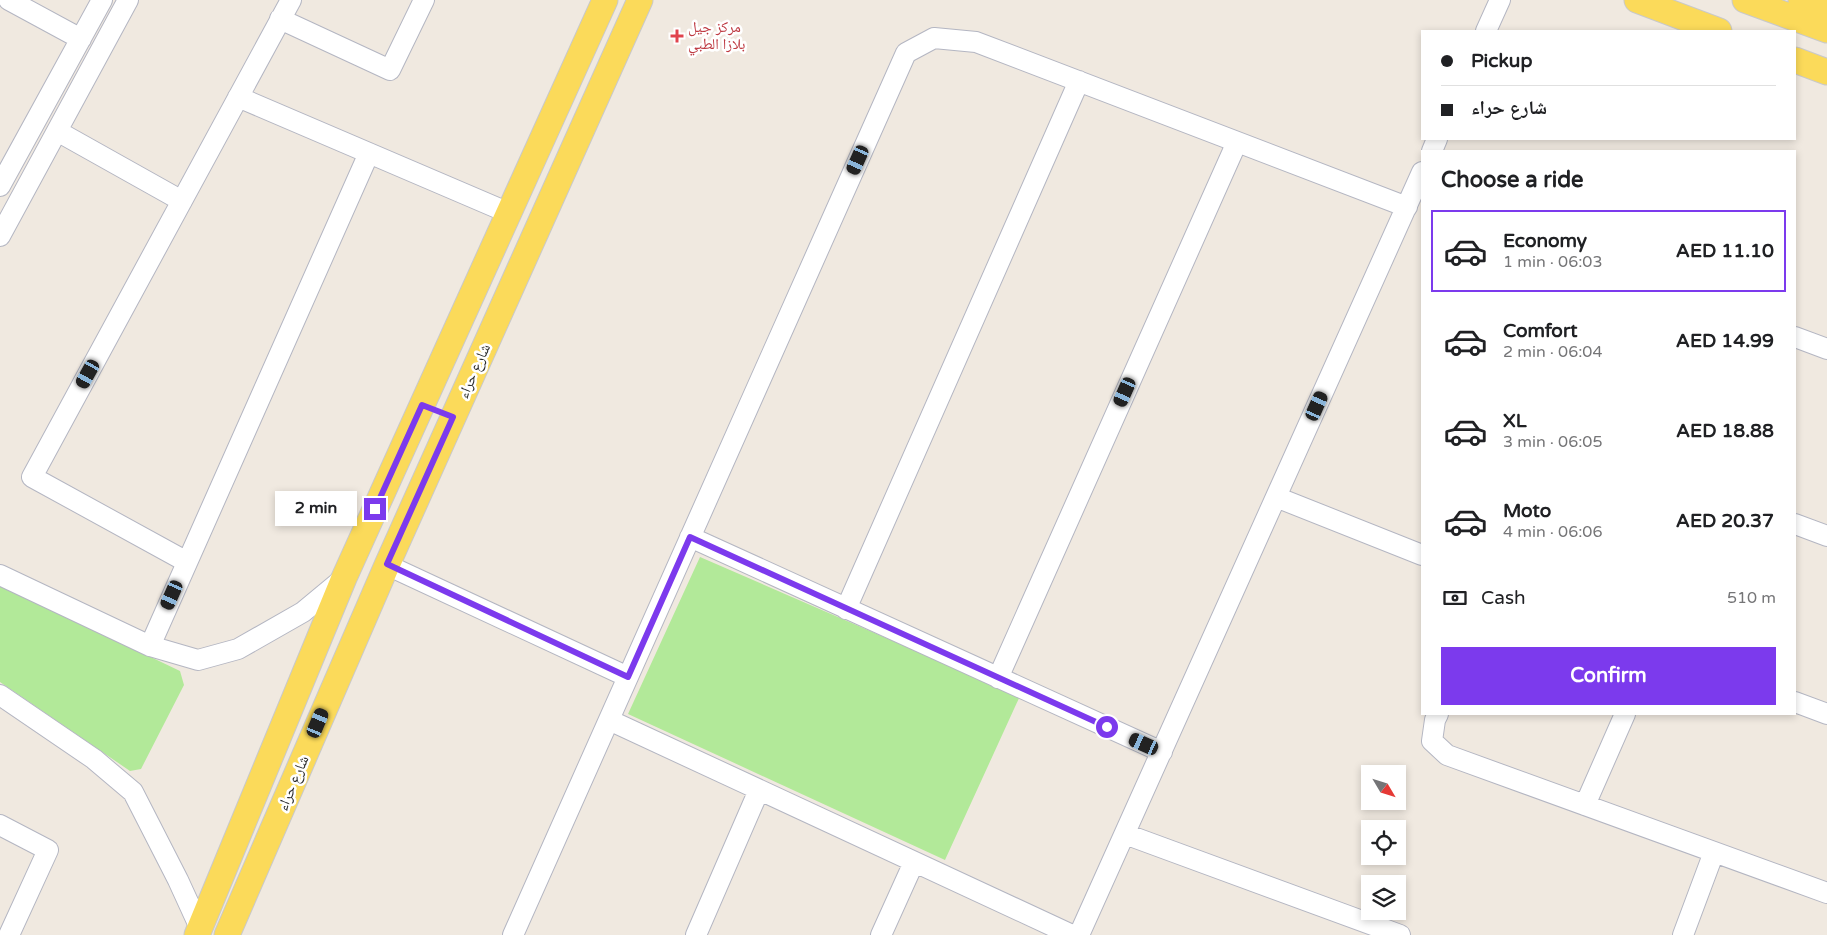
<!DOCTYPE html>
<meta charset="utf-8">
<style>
body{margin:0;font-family:"Varela Round","Noto Naskh Arabic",sans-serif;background:#f6f6f6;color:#202124;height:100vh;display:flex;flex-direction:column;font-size:19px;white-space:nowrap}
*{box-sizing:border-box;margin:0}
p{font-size:16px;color:#757577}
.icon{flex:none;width:28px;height:28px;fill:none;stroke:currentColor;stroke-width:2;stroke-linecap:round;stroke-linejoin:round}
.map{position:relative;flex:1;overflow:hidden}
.panel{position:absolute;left:1421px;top:150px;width:375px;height:565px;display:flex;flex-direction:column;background:#fff;border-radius:0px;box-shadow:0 2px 8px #0003}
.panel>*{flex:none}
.guide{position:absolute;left:1421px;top:30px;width:375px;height:110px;border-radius:0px;box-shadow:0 2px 8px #0003;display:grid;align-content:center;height:110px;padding:0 20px;background:#fff}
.needle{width:32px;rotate:128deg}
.controls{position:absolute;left:1361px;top:765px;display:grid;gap:10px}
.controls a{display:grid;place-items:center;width:45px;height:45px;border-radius:0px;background:#fff;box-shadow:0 2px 8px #0003;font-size:25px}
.end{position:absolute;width:22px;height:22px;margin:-11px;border:6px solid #7c3aed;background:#fff;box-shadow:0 0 0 2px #fff}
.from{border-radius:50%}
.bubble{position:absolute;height:35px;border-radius:0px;background:#fff;box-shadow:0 2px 8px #0003;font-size:16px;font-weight:800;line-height:35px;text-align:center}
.car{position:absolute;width:15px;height:30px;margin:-15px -8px;border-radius:6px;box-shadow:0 0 4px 1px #0007;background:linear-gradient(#222 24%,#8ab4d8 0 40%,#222 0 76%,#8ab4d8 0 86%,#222 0)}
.guide b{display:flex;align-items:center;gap:18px;height:48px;font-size:19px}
.guide b+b{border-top:1px solid #e0e0e0}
.guide i{width:12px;height:12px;background:#202124}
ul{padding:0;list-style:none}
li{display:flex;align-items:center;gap:15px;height:82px;margin:0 10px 8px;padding:0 10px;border:2px solid transparent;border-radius:0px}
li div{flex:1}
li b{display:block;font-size:19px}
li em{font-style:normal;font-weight:800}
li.active{border-color:#7c3aed}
li>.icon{width:45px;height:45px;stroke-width:1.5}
h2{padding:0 20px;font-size:22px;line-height:60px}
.pay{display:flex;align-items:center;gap:12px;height:55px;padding:0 20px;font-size:19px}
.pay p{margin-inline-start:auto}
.cta{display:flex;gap:10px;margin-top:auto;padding:10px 20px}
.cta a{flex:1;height:58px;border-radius:0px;background:#7c3aed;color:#fff;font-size:20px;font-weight:800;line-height:58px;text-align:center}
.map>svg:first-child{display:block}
.green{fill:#b2e999}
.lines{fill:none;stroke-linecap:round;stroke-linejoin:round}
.minor-casing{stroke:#b4b6c2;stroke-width:22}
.major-casing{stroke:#c9c9c9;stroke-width:27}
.minor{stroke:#fff;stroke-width:20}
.major{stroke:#fbda5a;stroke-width:25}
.route{stroke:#7c3aed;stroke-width:6}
.health-dot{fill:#e0444e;stroke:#fff;stroke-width:2}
.labels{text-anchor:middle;stroke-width:5;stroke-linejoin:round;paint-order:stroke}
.health-label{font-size:15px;fill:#be3a42;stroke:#fff;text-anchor:start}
.street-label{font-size:15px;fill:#2e2e2e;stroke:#fff}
</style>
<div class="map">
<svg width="1827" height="935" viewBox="0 0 1827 935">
<rect width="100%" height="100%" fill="#f0e9e0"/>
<!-- green -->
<path class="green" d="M700 557 1020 696 945 860 628 714Z
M0 585 180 671 184 685 141 769 130 771 0 682Z"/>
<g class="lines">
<!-- minor casing -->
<g class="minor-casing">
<path id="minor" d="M9 0 81 39
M280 19 390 70 424 0
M1486 31 1500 0
M238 97 509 213
M57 131 182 201
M1432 151 1437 139
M0 186 102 0
M0 236 128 0
M1795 337 1827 349
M1276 497 1422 555
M1795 524 1827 536
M690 537 1162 752
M187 562 32 477 291 0
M387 565 628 677
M0 575 150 646 198 660 238 649 303 612 344 578
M846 609 1079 81
M150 646 369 153
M998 678 1237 142
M0 695 94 759 133 792 178 880 200 928
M1795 702 1827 714
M1438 714 1435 720 1432 741 1447 755 1827 893
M609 720 1072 935
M1585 805 1625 714
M0 825 48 850 9 935
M1125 834 1400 935
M513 935 906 53 934 38 976 42 1407 207
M696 935 759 790
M881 935 914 862
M1079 935 1422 172
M1683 935 1714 852"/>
</g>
<!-- major casing -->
<g class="major-casing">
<path id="major" d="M1637 0 1719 31
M1745 0 1827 30
M1801 0 1827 10
M1795 60 1827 72
M197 935 344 578 605 0
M227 935 387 565 640 0"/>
</g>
<!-- minor -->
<use href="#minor" class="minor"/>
<!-- major -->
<use href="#major" class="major"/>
</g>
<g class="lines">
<!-- route -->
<path class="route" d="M375 509 422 405 453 417 387 564 628 677 690 537 1107 727"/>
</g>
<!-- markers -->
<path class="health-dot" d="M674.5 28.5h5v5h5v5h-5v5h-5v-5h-5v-5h5z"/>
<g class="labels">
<!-- health labels -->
<g class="health-label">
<text x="688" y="32">مركز جيل<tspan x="688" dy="17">بلازا الطبي</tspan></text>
</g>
<!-- street labels -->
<g class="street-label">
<text transform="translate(474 371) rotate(-66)" y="5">شارع حراء</text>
<text transform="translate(293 783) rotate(-67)" y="5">شارع حراء</text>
</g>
</g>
</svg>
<div class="controls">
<a><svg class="needle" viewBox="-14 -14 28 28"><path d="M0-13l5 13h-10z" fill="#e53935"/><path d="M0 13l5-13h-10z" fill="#757577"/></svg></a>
<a><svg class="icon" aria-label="locate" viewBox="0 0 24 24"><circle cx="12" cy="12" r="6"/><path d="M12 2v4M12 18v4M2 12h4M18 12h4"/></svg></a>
<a><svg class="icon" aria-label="layers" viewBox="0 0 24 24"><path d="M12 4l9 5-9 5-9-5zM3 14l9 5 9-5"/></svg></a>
</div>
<i class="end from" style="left:1107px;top:727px"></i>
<i class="end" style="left:375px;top:509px"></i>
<div class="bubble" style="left:275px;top:491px;width:82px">2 min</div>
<i class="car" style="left:858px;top:160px;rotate:204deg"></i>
<i class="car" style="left:88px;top:374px;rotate:209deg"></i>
<i class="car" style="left:1125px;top:392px;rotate:204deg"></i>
<i class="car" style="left:1317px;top:406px;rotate:24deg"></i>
<i class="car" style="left:172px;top:595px;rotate:204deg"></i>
<i class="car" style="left:318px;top:723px;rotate:23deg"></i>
<i class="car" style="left:1144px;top:744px;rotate:294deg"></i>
<div class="guide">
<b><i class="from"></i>Pickup</b>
<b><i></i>شارع حراء</b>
</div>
<section class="panel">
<h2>Choose a ride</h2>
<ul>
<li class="active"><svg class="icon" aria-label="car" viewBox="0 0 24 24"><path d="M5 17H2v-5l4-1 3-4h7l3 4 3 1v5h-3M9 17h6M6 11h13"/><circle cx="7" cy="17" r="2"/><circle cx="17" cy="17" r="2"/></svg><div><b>Economy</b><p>1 min · 06:03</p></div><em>AED 11.10</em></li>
<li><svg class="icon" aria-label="car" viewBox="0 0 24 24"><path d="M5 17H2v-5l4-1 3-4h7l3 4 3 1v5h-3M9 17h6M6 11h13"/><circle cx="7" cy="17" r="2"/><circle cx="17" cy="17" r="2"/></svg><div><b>Comfort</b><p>2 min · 06:04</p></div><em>AED 14.99</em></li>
<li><svg class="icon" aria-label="car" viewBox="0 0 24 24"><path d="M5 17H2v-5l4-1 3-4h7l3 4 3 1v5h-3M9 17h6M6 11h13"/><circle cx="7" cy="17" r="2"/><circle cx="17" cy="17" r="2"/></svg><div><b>XL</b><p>3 min · 06:05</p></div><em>AED 18.88</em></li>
<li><svg class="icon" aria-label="car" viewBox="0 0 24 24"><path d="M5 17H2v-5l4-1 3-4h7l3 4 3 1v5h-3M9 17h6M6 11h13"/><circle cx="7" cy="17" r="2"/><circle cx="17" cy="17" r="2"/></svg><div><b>Moto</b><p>4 min · 06:06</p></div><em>AED 20.37</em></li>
</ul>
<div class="pay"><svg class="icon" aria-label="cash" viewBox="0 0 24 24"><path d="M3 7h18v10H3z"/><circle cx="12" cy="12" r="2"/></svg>Cash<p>510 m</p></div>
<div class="cta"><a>Confirm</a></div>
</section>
</div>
